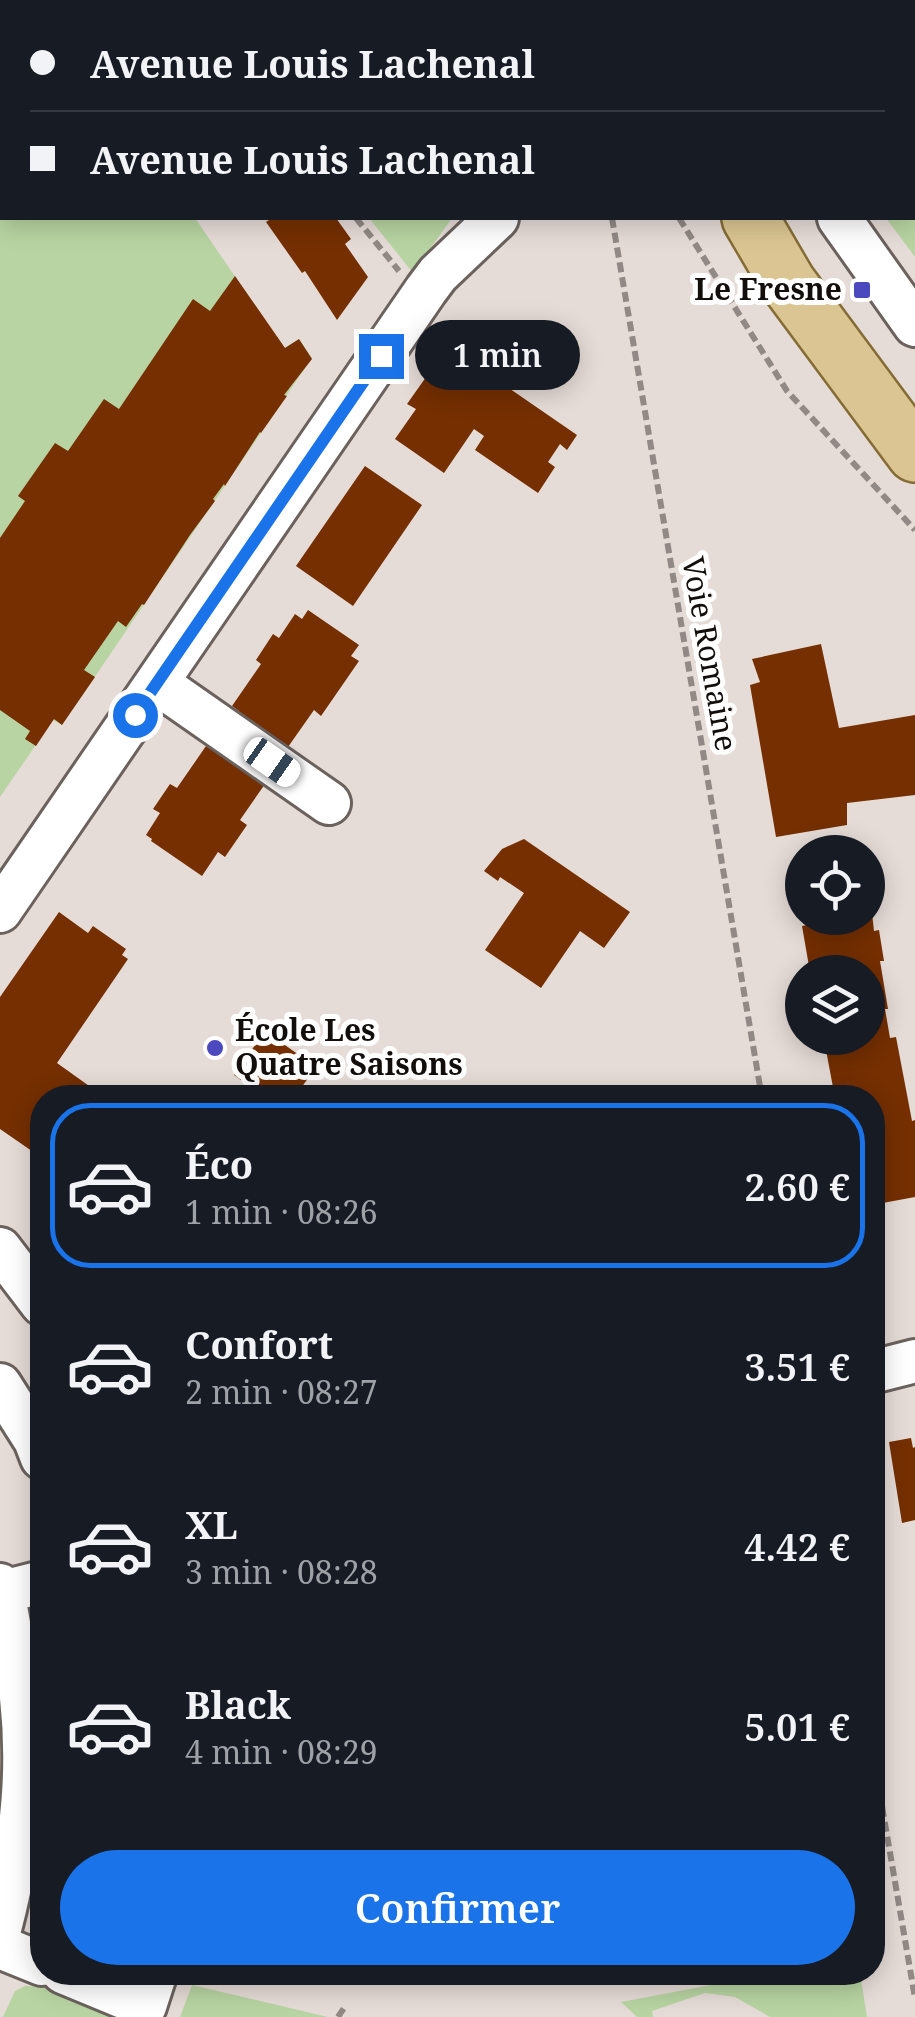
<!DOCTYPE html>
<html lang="fr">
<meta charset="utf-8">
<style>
body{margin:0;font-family:"Noto Serif",serif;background:#242831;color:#f1f3f6;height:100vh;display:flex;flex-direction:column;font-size:38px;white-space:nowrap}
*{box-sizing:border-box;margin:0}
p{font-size:32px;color:#9ea1a6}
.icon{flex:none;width:55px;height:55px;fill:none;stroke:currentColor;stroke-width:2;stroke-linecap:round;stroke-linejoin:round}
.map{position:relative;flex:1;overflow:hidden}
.panel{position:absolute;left:30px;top:1085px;width:855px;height:900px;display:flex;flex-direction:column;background:#171b24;border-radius:40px;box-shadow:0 5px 25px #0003}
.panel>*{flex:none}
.banner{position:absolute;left:0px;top:0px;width:915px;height:220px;box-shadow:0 5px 25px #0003;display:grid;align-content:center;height:220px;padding:0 30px;background:#171b24}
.buttons{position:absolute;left:785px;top:835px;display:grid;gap:20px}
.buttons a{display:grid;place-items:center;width:100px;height:100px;border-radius:50%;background:#171b24;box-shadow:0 5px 25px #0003;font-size:50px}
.end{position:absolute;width:45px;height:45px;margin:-22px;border:12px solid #1a73e8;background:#fff;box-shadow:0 0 0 5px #fff}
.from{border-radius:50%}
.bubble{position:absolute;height:70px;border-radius:35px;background:#171b24;box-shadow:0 5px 25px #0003;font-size:32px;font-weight:600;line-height:70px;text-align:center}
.car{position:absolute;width:30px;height:60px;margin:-30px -15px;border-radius:12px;box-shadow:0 0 8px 2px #0007;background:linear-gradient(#fff 24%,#345 0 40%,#fff 0 76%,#345 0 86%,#fff 0)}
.banner b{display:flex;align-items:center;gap:35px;height:95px;font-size:38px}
.banner b+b{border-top:2px solid #363941}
.banner i{width:25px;height:25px;background:#f1f3f6}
ul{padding:18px 0 0;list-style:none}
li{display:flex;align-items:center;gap:30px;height:165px;margin:0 20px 15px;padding:0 10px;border:5px solid transparent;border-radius:40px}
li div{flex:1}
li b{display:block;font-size:38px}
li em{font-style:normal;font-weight:600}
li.active{border-color:#1a73e8}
li>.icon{width:90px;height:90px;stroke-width:1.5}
.primary-button{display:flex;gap:20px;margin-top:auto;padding:20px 30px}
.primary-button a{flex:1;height:115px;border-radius:60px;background:#1a73e8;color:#fff;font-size:40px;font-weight:600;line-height:115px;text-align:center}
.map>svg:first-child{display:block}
.green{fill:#b8d4a2}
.building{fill:#752f00}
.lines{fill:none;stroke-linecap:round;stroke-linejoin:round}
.minor-casing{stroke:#6b625e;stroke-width:48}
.major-casing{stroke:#856c34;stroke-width:60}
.path{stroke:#908985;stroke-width:6;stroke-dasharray:10 5;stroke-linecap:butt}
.minor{stroke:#fff;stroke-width:42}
.major{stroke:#dbc592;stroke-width:55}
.route{stroke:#1a73e8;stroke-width:12}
.poi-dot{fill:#4c48be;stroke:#fff;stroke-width:4}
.labels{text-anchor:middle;stroke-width:10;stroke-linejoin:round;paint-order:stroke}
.poi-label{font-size:30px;font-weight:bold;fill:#110e0c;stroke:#fff;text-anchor:end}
.street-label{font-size:30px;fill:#110e0c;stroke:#fff}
</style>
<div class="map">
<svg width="915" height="2017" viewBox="0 0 915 2017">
<rect width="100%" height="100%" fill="#e6dcd7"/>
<!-- green -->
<path class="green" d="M820 0H915V257L886 218H912V2H820Z
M0 185 2 186V218H195L284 348 299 339 312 358 62 725 53 720 0 797Z
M369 218H452L413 273Z
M780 1972 860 1973 867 2017H770L735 1997 705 1993 652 2011 653 2017H637L621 2002Z
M192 1985 328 2017H180Z
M25 1986 43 1987 125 2017H3L15 1991Z"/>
<!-- building -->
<path class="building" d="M268 218H336L351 239 345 244 368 277 337 320 305 271 302 273 266 222 269 220Z
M235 276 285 348 299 339 312 359 284 395 287 396 261 433 260 432 225 486 224 484 213 499 215 501 190 535 144 605 142 604 126 627 118 621 84 670 95 677 62 725 54 719 36 746 25 739 30 731 0 710V538L25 501 18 496 55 443 68 451 104 399 119 409 193 299 210 311Z
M448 346 577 435 567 450 560 444 548 462 555 467 538 493 475 450 484 436 474 429 444 473 395 439 416 409 407 404Z
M365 466 422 505 353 606 296 566Z
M308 610 359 645 351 656 359 661 321 716 314 710 288 747 238 712 239 711 232 706 261 664 256 660 273 634 279 638 295 614 302 619Z
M821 644 839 728 915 715V795L847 803V825L776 837 750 685 760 682 752 659Z
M206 746 212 750 214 749 265 784 240 820 247 825 225 857 218 852 202 876 151 841 152 839 146 835 160 813 153 809 170 784 177 788Z
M524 839 630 912 604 948 580 931 541 988 485 950 524 893 500 877 498 881 484 871 502 849Z
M59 912 88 933 93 926 126 949 122 955 128 959 57 1063 106 1098H42V1158L0 1129V997Z
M872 913 874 931 879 930 884 961H880L888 1009H885L890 1038 896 1037 912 1121 915 1120V1197L872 1205V1098H835L826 1050 833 1048 831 1038H868V972H810L802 926 807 925 806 918H868V914Z
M265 1031 316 1067 294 1098H265L234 1075Z
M911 1438 913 1448 915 1447V1520L902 1523 889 1442Z"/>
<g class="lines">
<!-- minor casing -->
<g class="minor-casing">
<path id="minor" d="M186 0 201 2
M756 2 757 0
M0 163 2 164
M839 218 915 325
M157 683 329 803
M0 911 426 290 438 274 497 218
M0 1249 42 1304
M872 1372 915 1361
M0 1385 35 1440 42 1458
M0 1585C7 1605 9 1626 13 1646 33 1744 25 1833 0 1929
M3 1592 42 1582
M0 1947 42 1964
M63 1972 145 2006 156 1972"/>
</g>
<!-- major casing -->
<g class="major-casing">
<path id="major" d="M640 0 641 2
M469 2 470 0
M750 218 788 283 915 454"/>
</g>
<!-- path -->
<path class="path" d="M319 2V0
M356 218 399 271
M612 218 762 1098
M679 218 787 391 915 530
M872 1748 915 1998
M338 2017 344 2008"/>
<!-- minor -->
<use href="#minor" class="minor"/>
<!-- major -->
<use href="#major" class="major"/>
</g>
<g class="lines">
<!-- route -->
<path class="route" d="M135 715 381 356"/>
</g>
<!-- markers -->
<g class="poi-dot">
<rect x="852" y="280" width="20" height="20" rx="5"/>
<circle cx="215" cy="1048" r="10"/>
</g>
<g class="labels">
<!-- poi labels -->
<g class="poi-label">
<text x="842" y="300">Le Fresne</text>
<text x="235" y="1041" text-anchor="start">École Les<tspan x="235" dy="34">Quatre Saisons</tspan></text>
</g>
<!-- street labels -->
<g class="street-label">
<text transform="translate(709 654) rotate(80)" y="10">Voie Romaine</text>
</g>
</g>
</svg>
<div class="buttons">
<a><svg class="icon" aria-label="locate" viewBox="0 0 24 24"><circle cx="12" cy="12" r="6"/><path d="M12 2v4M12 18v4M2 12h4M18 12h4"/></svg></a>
<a><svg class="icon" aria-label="layers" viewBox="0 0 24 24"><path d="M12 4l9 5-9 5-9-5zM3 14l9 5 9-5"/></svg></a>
</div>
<i class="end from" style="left:135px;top:715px"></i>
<i class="end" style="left:381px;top:356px"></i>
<div class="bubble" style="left:415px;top:320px;width:165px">1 min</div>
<i class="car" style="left:272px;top:762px;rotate:125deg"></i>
<div class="banner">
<b><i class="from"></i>Avenue Louis Lachenal</b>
<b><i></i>Avenue Louis Lachenal</b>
</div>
<section class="panel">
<ul>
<li class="active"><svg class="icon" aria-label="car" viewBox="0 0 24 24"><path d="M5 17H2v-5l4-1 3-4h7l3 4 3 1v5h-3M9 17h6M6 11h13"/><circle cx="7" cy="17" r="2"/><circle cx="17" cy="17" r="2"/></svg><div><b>Éco</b><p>1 min · 08:26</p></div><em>2.60 €</em></li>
<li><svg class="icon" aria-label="car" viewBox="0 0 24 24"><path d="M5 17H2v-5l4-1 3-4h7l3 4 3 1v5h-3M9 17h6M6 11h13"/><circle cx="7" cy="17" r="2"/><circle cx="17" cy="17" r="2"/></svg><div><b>Confort</b><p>2 min · 08:27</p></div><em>3.51 €</em></li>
<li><svg class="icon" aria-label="car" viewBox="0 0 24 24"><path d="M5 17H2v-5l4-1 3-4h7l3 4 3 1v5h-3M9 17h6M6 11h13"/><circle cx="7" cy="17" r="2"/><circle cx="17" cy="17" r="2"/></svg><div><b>XL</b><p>3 min · 08:28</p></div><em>4.42 €</em></li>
<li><svg class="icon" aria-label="car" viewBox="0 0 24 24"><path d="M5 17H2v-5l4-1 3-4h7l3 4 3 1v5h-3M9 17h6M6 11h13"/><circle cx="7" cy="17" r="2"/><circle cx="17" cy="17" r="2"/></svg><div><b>Black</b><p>4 min · 08:29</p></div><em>5.01 €</em></li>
</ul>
<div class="primary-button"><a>Confirmer</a></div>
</section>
</div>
